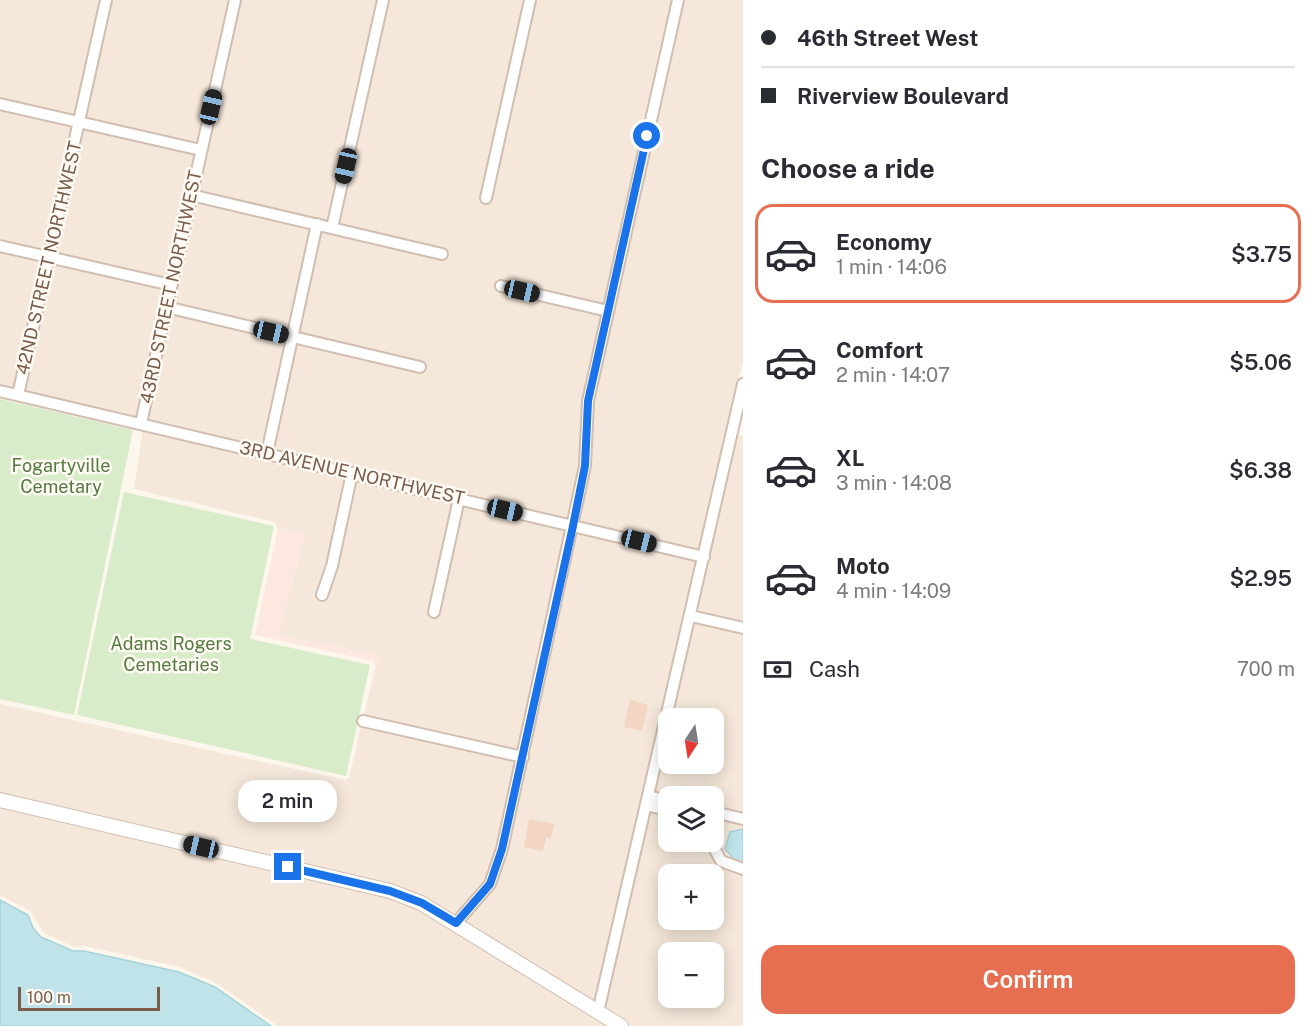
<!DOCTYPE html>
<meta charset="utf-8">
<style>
body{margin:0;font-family:"Public Sans",sans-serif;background:#f2f2f3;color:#2b2b33;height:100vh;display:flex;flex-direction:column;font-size:22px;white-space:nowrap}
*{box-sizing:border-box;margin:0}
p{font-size:20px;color:#7c7c81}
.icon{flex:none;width:33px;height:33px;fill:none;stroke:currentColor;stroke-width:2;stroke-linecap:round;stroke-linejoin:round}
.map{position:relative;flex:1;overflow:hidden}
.side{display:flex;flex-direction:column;background:#fff;width:570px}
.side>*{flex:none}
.top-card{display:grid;align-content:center;height:132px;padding:0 18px;background:#fff}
.needle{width:39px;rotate:192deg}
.controls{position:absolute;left:658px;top:708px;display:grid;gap:12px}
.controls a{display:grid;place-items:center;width:66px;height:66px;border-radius:12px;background:#fff;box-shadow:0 3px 15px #0003;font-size:30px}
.scale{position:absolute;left:18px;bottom:15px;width:142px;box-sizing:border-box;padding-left:6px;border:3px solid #7a5c4d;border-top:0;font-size:16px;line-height:21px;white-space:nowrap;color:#7a5c4d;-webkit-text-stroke:4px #fffaf3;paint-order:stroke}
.end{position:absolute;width:27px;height:27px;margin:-14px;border:8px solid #1a73e8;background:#fff;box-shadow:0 0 0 3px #fff}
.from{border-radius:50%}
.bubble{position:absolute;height:42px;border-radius:18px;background:#fff;box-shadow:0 3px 15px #0003;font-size:20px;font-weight:600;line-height:42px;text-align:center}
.car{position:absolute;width:18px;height:36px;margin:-18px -9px;border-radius:8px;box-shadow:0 0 4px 2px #0007;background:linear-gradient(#222 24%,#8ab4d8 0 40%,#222 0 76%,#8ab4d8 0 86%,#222 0)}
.top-card b{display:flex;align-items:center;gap:21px;height:57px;font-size:22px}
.top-card b+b{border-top:2px solid #e1e1e2}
.top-card i{width:15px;height:15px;background:#2b2b33}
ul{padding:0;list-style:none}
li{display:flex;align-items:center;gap:18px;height:99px;margin:0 12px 9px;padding:0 6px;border:3px solid transparent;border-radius:18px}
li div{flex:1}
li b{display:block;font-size:22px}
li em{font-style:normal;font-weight:600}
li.current{border-color:#e76f51}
li>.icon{width:54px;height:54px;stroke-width:1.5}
h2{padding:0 18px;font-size:27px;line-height:72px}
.pay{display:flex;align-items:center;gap:15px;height:66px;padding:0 18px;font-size:22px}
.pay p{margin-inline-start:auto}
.primary-button{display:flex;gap:12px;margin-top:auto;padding:12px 18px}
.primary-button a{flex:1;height:69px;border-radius:18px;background:#e76f51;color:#fff;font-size:24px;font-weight:600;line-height:69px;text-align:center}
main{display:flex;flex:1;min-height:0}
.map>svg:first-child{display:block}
.residential{fill:#f5e8da;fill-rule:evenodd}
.commercial{fill:#fde8e0}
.green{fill:#d8ecc9}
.water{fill:#bfe3e8;stroke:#a5d3da;stroke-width:1.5}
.building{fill:#f3d5c3}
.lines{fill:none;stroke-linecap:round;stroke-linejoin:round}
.minor-casing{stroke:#d1beb0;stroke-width:14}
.tertiary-casing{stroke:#d1beb0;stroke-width:16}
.minor{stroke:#fff;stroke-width:10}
.tertiary{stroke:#fff;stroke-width:14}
.route{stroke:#1a73e8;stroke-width:8}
.labels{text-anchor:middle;stroke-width:5;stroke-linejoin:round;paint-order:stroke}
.street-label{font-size:18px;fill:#7a5c4d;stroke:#fffaf3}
.park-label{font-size:18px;fill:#537a41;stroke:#fffaf3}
</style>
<main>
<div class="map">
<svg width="743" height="1026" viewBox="0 0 743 1026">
<rect width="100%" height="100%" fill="#fdf6ec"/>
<!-- residential -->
<path class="residential" d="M0 0H101L75 115 0 98Z
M111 0H230L198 143 85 117Z
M240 0H378L329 221 197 191Z
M388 0H525L480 202 489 204 535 0H673L605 305 497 279 495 289 602 316 583 401 580 466 570 519 273 449 296 343 423 373 425 362 298 332 320 231 445 260 447 249 338 224Z
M683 0H743V361L701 550 579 522 590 466 593 402Z
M0 109 73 126 45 251 0 241Z
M83 128 195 154 168 279 55 253Z
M195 202 311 228 288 330 172 303Z
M0 252 43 262 14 388 0 385Z
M53 264 165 289 137 417 24 391Z
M170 313 286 341 263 446 147 419Z
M143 429 347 477 327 565 315 598 324 602 336 567 356 480 453 503 429 617 438 618 463 505 567 530 519 750 364 715 380 655 278 635 305 534 278 529 275 522 134 489Z
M737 435 743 436V622L697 612Z
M577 532 698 561 595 1004 464 922 488 896 500 875Z
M694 622 743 633V813L714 806V796H675L654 791 669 729V764H714V718H672Z
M0 704 345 780 349 778 361 726 517 761 488 878 455 916 424 898 0 795Z
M0 806 389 896 419 908 611 1026H278L216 983 180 967 85 946 74 947 44 933 30 911 0 895Z
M650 811 669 816V842H706L709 854 717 865 743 875V1026H632L604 1009ZM669 874H714V920H669ZM669 952H714V998H669Z
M719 818 743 824V829L730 832 734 859 743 864 724 857 715 840Z"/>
<!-- commercial -->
<path class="commercial" d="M278 529 305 534 278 635 380 655 364 715 375 666 373 661 255 635Z"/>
<!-- green -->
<path class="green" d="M0 399 133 430 74 715 0 699Z
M124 492 274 526 250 639 370 665 346 776 77 715Z"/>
<!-- water -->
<path class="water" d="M743 829V863L734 859 725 849 730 832Z
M0 900 28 915 33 928 41 937 73 951H84L179 972 215 987 271 1026H0Z"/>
<!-- building -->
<path class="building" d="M630 700 648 705 642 731 624 727Z
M529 819 554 824 551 839 546 837 543 851 524 847Z"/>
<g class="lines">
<!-- minor casing -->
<g class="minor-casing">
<path id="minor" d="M0 104 201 150
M191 195 442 254
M486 198 530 0
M332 228 383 0
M0 246 171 285
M501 286 608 311
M166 307 420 367
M0 391 704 557
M18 395 106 0
M141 423 235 0
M267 453 317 224
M322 595 332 566 352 473
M434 612 459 499
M691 616 743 628
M363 721 523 757
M648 796 669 801
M646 805 669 810
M714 812 743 819
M711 842 721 861 743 869
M456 923 490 884 502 849 585 466 588 401 678 0
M598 1012 743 384"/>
</g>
<!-- tertiary casing -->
<g class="tertiary-casing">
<path id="tertiary" d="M0 800 390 891 421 903 621 1026"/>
</g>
<!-- minor -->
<use href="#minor" class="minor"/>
<!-- tertiary -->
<use href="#tertiary" class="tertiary"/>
</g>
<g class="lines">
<!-- route -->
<path class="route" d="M288 867 390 891 422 903 456 923 490 884 502 849 573 526 585 466 588 401 647 136"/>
</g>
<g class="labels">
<!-- street labels -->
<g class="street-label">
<text transform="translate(49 258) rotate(-77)" y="6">42ND STREET NORTHWEST</text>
<text transform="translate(171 287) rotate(-78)" y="6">43RD STREET NORTHWEST</text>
<text transform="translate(352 473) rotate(13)" y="6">3RD AVENUE NORTHWEST</text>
</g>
<!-- park labels -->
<g class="park-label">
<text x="61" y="472">Fogartyville<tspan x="61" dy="21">Cemetary</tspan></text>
<text x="171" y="650">Adams Rogers<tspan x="171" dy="21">Cemetaries</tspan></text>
</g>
</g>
</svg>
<div class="controls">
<a><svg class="needle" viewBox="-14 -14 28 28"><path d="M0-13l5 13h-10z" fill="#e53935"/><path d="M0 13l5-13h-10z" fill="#7c7c81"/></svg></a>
<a><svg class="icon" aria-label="layers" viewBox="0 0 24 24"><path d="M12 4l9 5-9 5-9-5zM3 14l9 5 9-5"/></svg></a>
<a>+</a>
<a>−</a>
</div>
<div class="scale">100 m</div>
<i class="end from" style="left:647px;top:136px"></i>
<i class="end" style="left:288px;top:867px"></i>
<div class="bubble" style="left:238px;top:780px;width:99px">2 min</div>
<i class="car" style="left:211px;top:107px;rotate:13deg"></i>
<i class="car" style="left:346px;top:166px;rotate:193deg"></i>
<i class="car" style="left:522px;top:291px;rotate:103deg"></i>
<i class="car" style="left:271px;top:332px;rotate:103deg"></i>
<i class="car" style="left:505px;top:510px;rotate:103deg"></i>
<i class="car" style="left:639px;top:541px;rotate:104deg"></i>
<i class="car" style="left:201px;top:847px;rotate:283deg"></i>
</div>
<section class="side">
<div class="top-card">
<b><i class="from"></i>46th Street West</b>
<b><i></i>Riverview Boulevard</b>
</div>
<h2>Choose a ride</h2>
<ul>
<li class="current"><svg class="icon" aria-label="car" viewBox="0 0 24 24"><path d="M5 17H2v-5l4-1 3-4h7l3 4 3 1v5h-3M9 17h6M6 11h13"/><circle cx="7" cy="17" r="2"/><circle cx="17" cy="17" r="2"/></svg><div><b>Economy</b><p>1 min · 14:06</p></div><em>$3.75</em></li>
<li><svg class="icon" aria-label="car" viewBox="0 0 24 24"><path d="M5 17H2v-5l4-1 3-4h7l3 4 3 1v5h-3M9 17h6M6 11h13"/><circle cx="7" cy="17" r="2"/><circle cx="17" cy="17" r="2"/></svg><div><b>Comfort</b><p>2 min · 14:07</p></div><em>$5.06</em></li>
<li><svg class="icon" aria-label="car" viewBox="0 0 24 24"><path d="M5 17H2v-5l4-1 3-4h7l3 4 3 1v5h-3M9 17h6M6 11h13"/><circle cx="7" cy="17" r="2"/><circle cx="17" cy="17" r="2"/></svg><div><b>XL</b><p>3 min · 14:08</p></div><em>$6.38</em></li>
<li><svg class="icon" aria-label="car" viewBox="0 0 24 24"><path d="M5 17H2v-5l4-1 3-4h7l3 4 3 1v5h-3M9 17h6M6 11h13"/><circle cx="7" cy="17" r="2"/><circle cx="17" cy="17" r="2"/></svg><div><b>Moto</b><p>4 min · 14:09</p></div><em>$2.95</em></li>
</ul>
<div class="pay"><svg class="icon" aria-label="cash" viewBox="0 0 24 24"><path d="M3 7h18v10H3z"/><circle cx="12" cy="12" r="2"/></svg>Cash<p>700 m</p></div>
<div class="primary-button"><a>Confirm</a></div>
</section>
</main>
